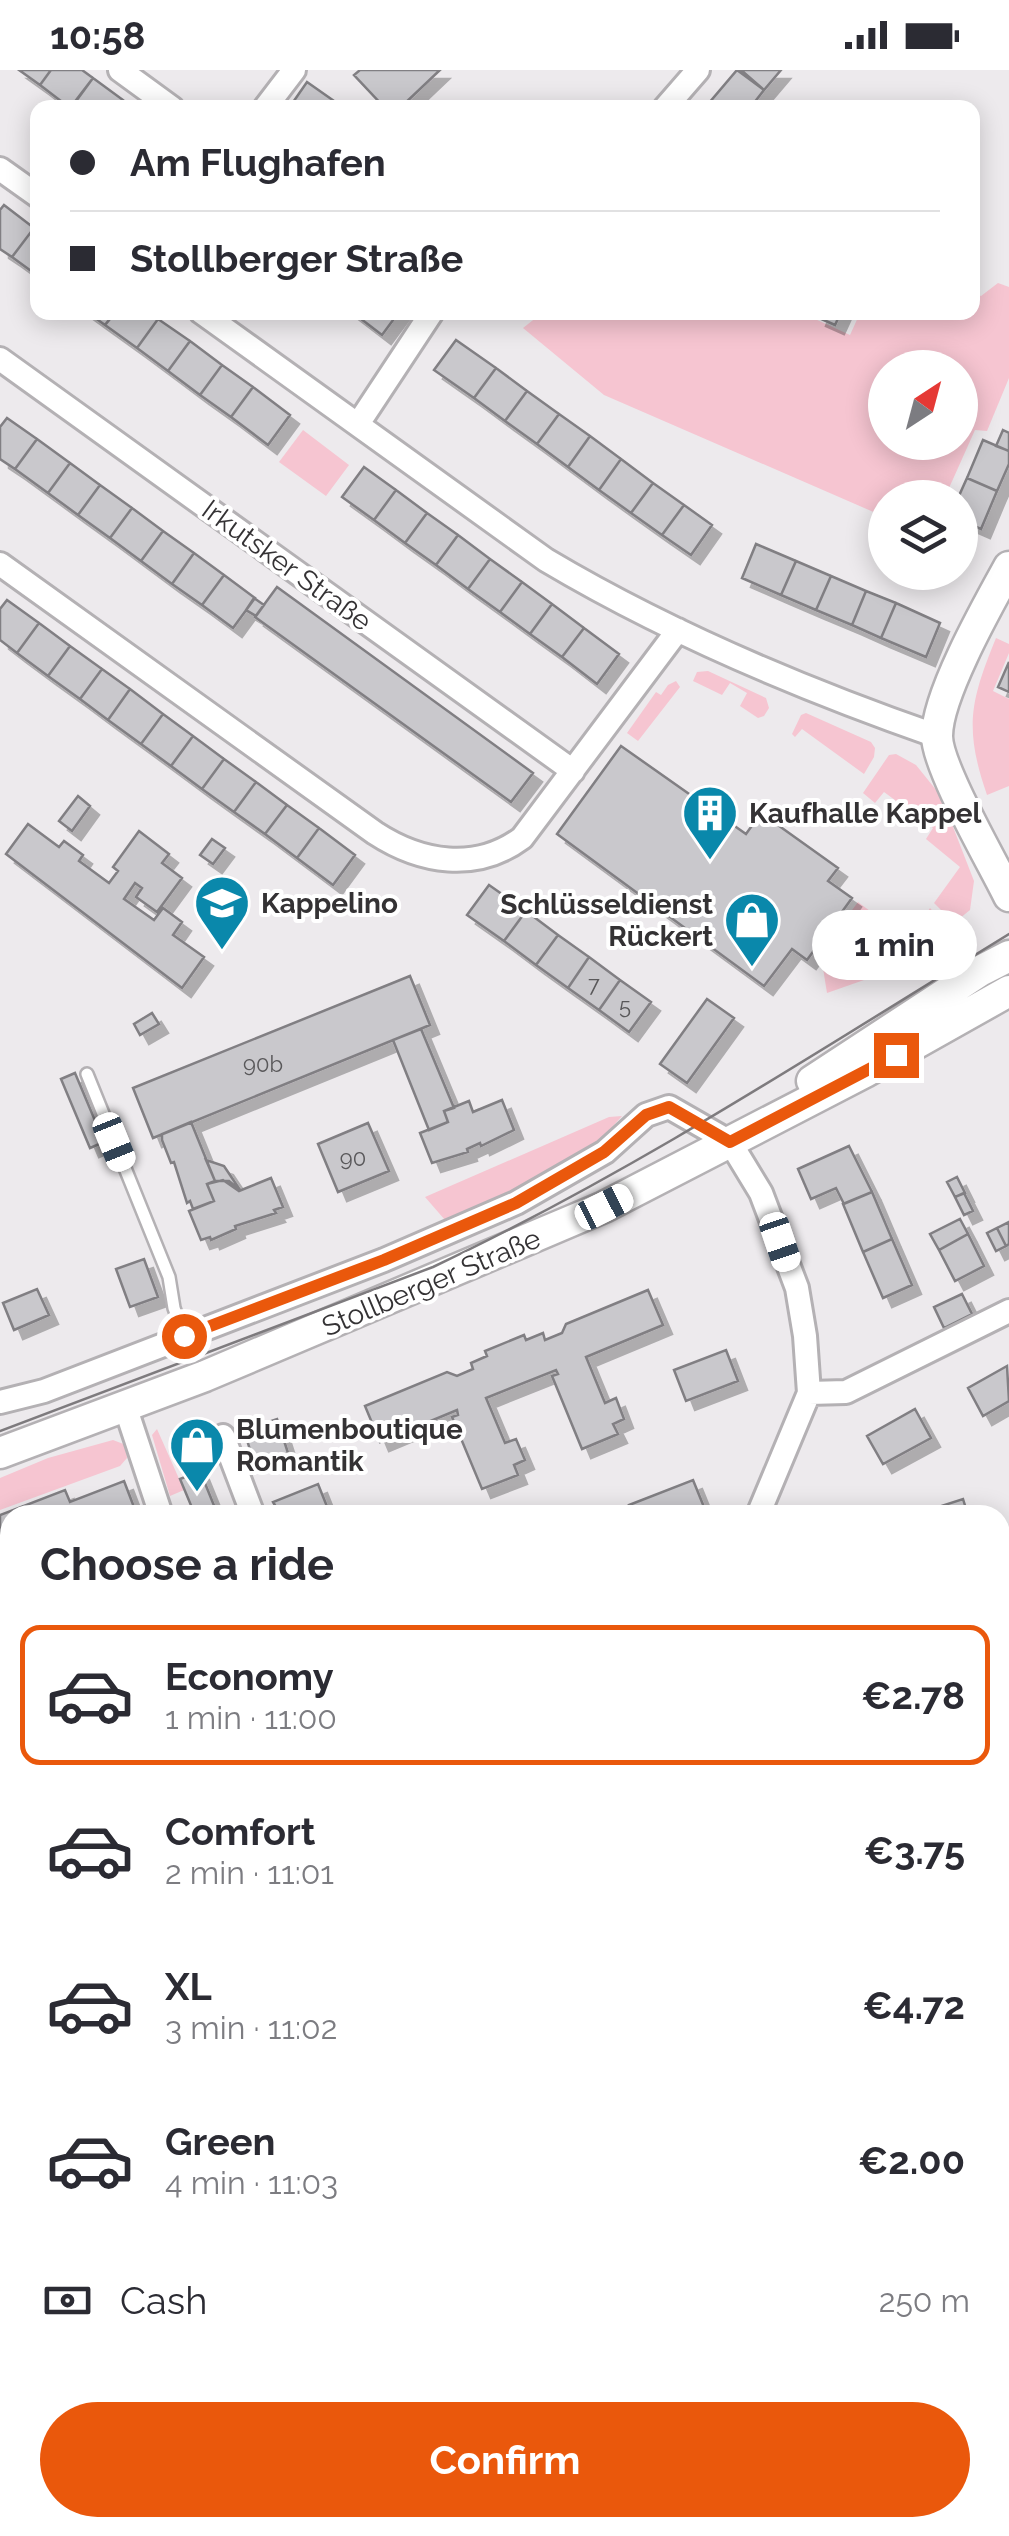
<!DOCTYPE html>
<meta charset="utf-8">
<style>
body{margin:0;font-family:Raleway,sans-serif;background:#f2f2f3;color:#2b2b33;height:100vh;display:flex;flex-direction:column;font-size:38px;white-space:nowrap}
*{box-sizing:border-box;margin:0}
p{font-size:32px;color:#7c7c81}
.icon{flex:none;width:55px;height:55px;fill:none;stroke:currentColor;stroke-width:2;stroke-linecap:round;stroke-linejoin:round}
.map{position:relative;flex:1;overflow:hidden}
.sheet{position:absolute;left:0px;top:1435px;width:1010px;height:1032px;display:flex;flex-direction:column;background:#fff;border-radius:30px 30px 0 0;box-shadow:0 5px 25px #0003}
.sheet>*{flex:none}
.top-card{position:absolute;left:30px;top:30px;width:950px;height:220px;border-radius:20px;box-shadow:0 5px 25px #0003;display:grid;align-content:center;height:220px;padding:0 40px;background:#fff}
.needle{width:65px;rotate:36deg}
.fabs{position:absolute;left:868px;top:280px;display:grid;gap:20px}
.fabs a{display:grid;place-items:center;width:110px;height:110px;border-radius:50%;background:#fff;box-shadow:0 5px 25px #0003;font-size:50px}
.end{position:absolute;width:45px;height:45px;margin:-22px;border:12px solid #ea580c;background:#fff;box-shadow:0 0 0 5px #fff}
.from{border-radius:50%}
.bubble{position:absolute;height:70px;border-radius:35px;background:#fff;box-shadow:0 5px 25px #0003;font-size:32px;font-weight:700;line-height:70px;text-align:center}
.car{position:absolute;width:30px;height:60px;margin:-30px -15px;border-radius:12px;box-shadow:0 0 8px 2px #0007;background:linear-gradient(#fff 24%,#345 0 40%,#fff 0 76%,#345 0 86%,#fff 0)}
.top-card b{display:flex;align-items:center;gap:35px;height:95px;font-size:38px}
.top-card b+b{border-top:2px solid #e1e1e2}
.top-card i{width:25px;height:25px;background:#2b2b33}
ul{padding:0;list-style:none}
li{display:flex;align-items:center;gap:30px;height:140px;margin:0 20px 15px;padding:0 20px;border:5px solid transparent;border-radius:20px}
li div{flex:1}
li b{display:block;font-size:38px}
li em{font-style:normal;font-weight:700}
li.on{border-color:#ea580c}
li>.icon{width:90px;height:90px;stroke-width:1.5}
h2{padding:0 40px;font-size:45px;line-height:120px}
.pay{display:flex;align-items:center;gap:25px;height:110px;padding:0 40px;font-size:38px}
.pay p{margin-inline-start:auto}
.button{display:flex;gap:20px;margin-top:auto;padding:20px 40px}
.button a{flex:1;height:115px;border-radius:60px;background:#ea580c;color:#fff;font-size:40px;font-weight:700;line-height:115px;text-align:center}
.status{display:flex;justify-content:space-between;align-items:center;height:70px;padding:0 50px;background:#fff;direction:ltr}
.status svg{height:28px;fill:currentColor}
.map>svg:first-child{display:block}
.green{fill:#f6c5d1;fill-rule:evenodd}
.building{fill:#c9c8cc;stroke:#817f83;stroke-width:2.5;filter:url(#shadow)}
.lines{fill:none;stroke-linecap:round;stroke-linejoin:round}
.lane-casing{stroke:#b4b1b4;stroke-width:16}
.street-casing{stroke:#b4b1b4;stroke-width:28}
.secondary-casing{stroke:#b4b1b4;stroke-width:35}
.lane{stroke:#fff;stroke-width:11}
.street{stroke:#fff;stroke-width:22}
.secondary{stroke:#fff;stroke-width:30}
.tram{stroke:#7e7b7e;stroke-width:2.5}
.route{stroke:#ea580c;stroke-width:12}
.labels{text-anchor:middle;stroke-width:8;stroke-linejoin:round;paint-order:stroke}
.number-label{font-size:22px;fill:#59585a}
.street-label{font-size:28px;fill:#343234;stroke:#fff}
.poi-label{font-size:28px;font-weight:bold;fill:#343234;stroke:#fff;text-anchor:start}
</style>
<div class="status"><b>10:58</b><svg viewBox="0 0 49 12"><path d="M0 12V9h3v3zM5 12V6h3v6zM10 12V3h3v9zM15 12V0h3v12zM26 1h20v11H26zM47 4h2v5h-2z"/></svg></div>
<div class="map">
<svg width="1009" height="2466" viewBox="0 0 1009 2466">
<defs>
<filter id="shadow"><feDropShadow dx="9" dy="9" stdDeviation="0" flood-color="#0004"/></filter>
</defs>
<rect width="100%" height="100%" fill="#edeaed"/>
<!-- green -->
<path class="green" d="M998 213 1009 217V308L987 361 975 360 945 427 885 428V447L604 325 523 258 542 243H802L850 265 860 243 972 242 973 223 981 226ZM885 298H960V372H885Z
M303 360 349 395 326 426 279 392Z
M996 568 1009 574V583L993 621 1009 629V716L987 725C964 658 970 632 996 568Z
M708 601 766 628 769 638 764 646 758 648 740 636 747 623 730 613 722 625 693 611 697 602Z
M676 611 680 617 638 671 627 663 656 622 661 625 668 615Z
M806 643 871 672 875 678 874 687 864 704 802 659 795 667 792 664 801 645Z
M896 684 916 695 941 726 974 811 970 840 954 853 934 833 960 797 926 769 933 758 884 722 875 733 863 723 889 685Z
M858 832 894 859 905 845 919 855 930 838 946 857 864 910 827 923 821 886 824 878Z
M622 1046 599 1072 525 1114 445 1150 425 1127 609 1047Z
M157 1359 184 1420 170 1426 152 1365Z
M113 1370 126 1375 127 1388 120 1396 0 1440V1408L48 1388Z
M10 2056V2208L9 2209 0 2188V2060Z
M1009 2096V2466H698L694 2458H1000V2102Z
M548 2458H634L640 2466H534Z"/>
<!-- building -->
<path class="building" d="M19 0H51L40 15Z
M51 0H82L93 8 70 38 40 15Z
M360 0H440L400 38H385L354 5Z
M737 0 764 20 750 38H714L709 33Z
M741 0H781L764 20Z
M93 8 123 30 118 38H71Z
M307 12 344 38H289Z
M4 135 34 158 12 187 0 179V140Z
M34 158 38 160V206L12 187Z
M87 242H112L114 244 105 255Z
M115 242H150L158 249 137 278 105 255Z
M352 242H399L382 265Z
M819 242H841L835 255 817 247Z
M158 249 190 271 168 301 137 278Z
M456 270 496 298 474 328 434 300Z
M190 271 222 295 200 325 168 301Z
M222 295 253 317 231 347 200 325Z
M496 298 527 321 505 351 474 328Z
M253 317 290 345 268 375 231 347Z
M527 321 559 344 537 374 505 351Z
M559 344 590 366 568 397 537 374Z
M7 348 37 369 15 399 0 389V357Z
M1003 360 1009 363V381L996 376Z
M590 366 621 389 599 420 568 397Z
M37 369 70 393 48 423 15 399Z
M983 370 1009 381V394L997 421 967 408Z
M621 389 653 413 631 443 599 420Z
M70 393 100 415 78 445 48 423Z
M364 397 396 420 374 450 342 427Z
M967 408 997 421 981 459 960 450 958 428Z
M653 413 684 435 662 465 631 443Z
M100 415 132 438 110 468 78 445Z
M396 420 427 443 405 473 374 450Z
M684 435 712 455 691 485 662 465Z
M132 438 163 461 141 491 110 468Z
M427 443 458 465 436 495 405 473Z
M163 461 194 483 172 514 141 491Z
M458 465 490 489 468 519 436 495Z
M756 474 796 491 781 525 742 508Z
M194 483 224 505 202 535 172 514Z
M490 489 522 512 500 542 468 519Z
M796 491 831 506 816 540 781 525Z
M224 505 255 528 233 558 202 535Z
M831 506 866 521 852 555 816 540Z
M522 512 552 534 530 564 500 542Z
M277 517 533 703 511 732 255 547Z
M866 521 896 533 881 568 852 555Z
M254 528 264 535 256 546 246 540Z
M7 530 39 553 17 583 0 570V539Z
M896 533 940 553 926 587 881 568Z
M552 534 584 558 562 587 530 564Z
M39 553 70 576 48 606 17 583Z
M584 558 619 584 597 614 562 587Z
M70 576 102 599 80 629 48 606Z
M1009 592V622L998 617Z
M102 599 130 619 108 650 80 629Z
M130 619 163 644 141 674 108 650Z
M163 644 193 666 171 696 141 674Z
M193 666 224 689 202 719 171 696Z
M621 676 746 764 761 743 838 798 828 811 852 828 807 890 792 879 764 916 557 764Z
M224 689 256 712 234 742 202 719Z
M256 712 287 735 265 764 234 742Z
M78 726 90 736 72 761 59 751Z
M287 735 319 758 297 788 265 764Z
M28 754 59 777 64 771 83 785 79 791 109 813 118 801 113 797 139 761 169 784 162 793 182 808 157 842 136 827 142 818 135 813 124 829 154 850 163 838 182 852 173 865 204 887 182 918 6 784Z
M319 758 355 785 333 815 297 788Z
M212 769 225 778 213 794 200 785Z
M489 815 526 841 504 871 467 845Z
M526 841 558 865 536 895 504 871Z
M558 865 589 887 568 918 536 895Z
M589 887 620 910 599 940 568 918Z
M410 906 430 955 153 1068 133 1018Z
M620 910 651 932 629 962 599 940Z
M707 929 734 948 687 1013 660 994Z
M152 943 159 954 140 965 134 954Z
M421 959 454 1038 444 1041 448 1052 429 1060 393 970Z
M75 1003 104 1072 90 1078 61 1009Z
M502 1030 514 1060 481 1076 480 1073 467 1079 468 1082 432 1093 420 1063 448 1052 444 1041 469 1031 473 1042Z
M191 1052 215 1111 207 1114 214 1131 193 1139 190 1131 187 1133 174 1092 171 1093 162 1070V1064Z
M368 1053 389 1101 338 1122 318 1074Z
M849 1076 872 1122 844 1134 836 1118 811 1129 798 1099Z
M206 1090 224 1096 240 1120 229 1111H215Z
M957 1107 965 1123 955 1127 947 1112Z
M271 1108 283 1137 274 1140 276 1143 235 1156 236 1159 211 1170 210 1167 201 1170 189 1141 214 1131 207 1114 223 1110 239 1121Z
M872 1122 892 1169 863 1182 843 1134Z
M964 1123 973 1141 964 1145 955 1127Z
M960 1149 968 1164 939 1180 930 1164Z
M1009 1152V1174L1006 1176 997 1158Z
M997 1158 1006 1176 996 1181 987 1163Z
M968 1164 984 1196 955 1211 939 1180Z
M892 1169 912 1215 883 1228 863 1182Z
M144 1189 158 1227 130 1237 116 1199Z
M37 1219 49 1245 14 1260 3 1233Z
M648 1220 663 1255 586 1287 605 1333 616 1328 624 1349 613 1354 618 1364 582 1379 552 1306 558 1304 556 1300 486 1328 505 1373 516 1369 525 1390 514 1395 518 1405 482 1419 452 1347 458 1345 457 1340 380 1372 365 1336 447 1302 457 1306 473 1299 471 1293 487 1286 485 1281 524 1265 526 1270 543 1263 545 1270 562 1263 566 1254Z
M962 1224 972 1244 944 1258 934 1237Z
M726 1280 738 1311 686 1331 674 1300Z
M1007 1296 1009 1331 983 1346 968 1318Z
M915 1339 931 1368 883 1394 867 1366Z
M277 1349 288 1383 254 1393 244 1360Z
M200 1401 215 1438 195 1445 180 1409Z
M693 1410 706 1442 633 1445 629 1435Z
M124 1411 137 1445H10V1642L0 1646V1445L65 1420 70 1432Z
M318 1414 328 1439 313 1445H273L271 1439 276 1437 273 1432Z
M963 1429 968 1445H934L932 1439Z
M10 1744V1765L3 1768 0 1748Z
M10 1775V1793L0 1797V1779Z
M1009 1787V1820L1000 1810V1795Z
M1000 1810 1009 1820V1830L1000 1838Z
M10 1821V1857L0 1861V1825Z
M398 2458H442L446 2466H397L394 2460Z
M442 2458H476L460 2466H446Z"/>
<g class="lines">
<!-- lane casing -->
<g class="lane-casing">
<path id="lane" d="M87 1004 169 1207 174 1238 184 1266
M0 2124 10 2119
M0 2343 10 2338
M664 2458 670 2466"/>
</g>
<!-- street casing -->
<g class="street-casing">
<path id="street" d="M120 0 172 38
M265 38 294 0
M665 38 698 0
M0 99 38 126
M201 242 546 490C667 562 805 620 937 666
M0 289 573 701
M358 354 432 242
M0 494 375 763C421 793 476 802 522 768L678 560
M809 1323 846 1322 1009 1241
M0 1332 44 1321 384 1190 516 1133 605 1082 646 1045 669 1037 730 1072 761 1123 797 1218 805 1266 809 1323 758 1445
M125 1336 161 1445
M223 1366 253 1445
M1000 1545 1009 1544
M0 1710 10 1712
M1000 1751 1009 1743
M0 2280 10 2278"/>
</g>
<!-- secondary casing -->
<g class="secondary-casing">
<path id="secondary" d="M1009 497C988 535 937 625 937 666 937 697 993 793 1009 826
M812 1011 980 901 1009 886
M0 1383 205 1306 604 1137 865 1002 1009 921
M1000 1942 1009 1940
M74 2466 99 2458"/>
</g>
<!-- lane -->
<use href="#lane" class="lane"/>
<!-- street -->
<use href="#street" class="street"/>
<!-- secondary -->
<use href="#secondary" class="secondary"/>
<!-- tram -->
<path class="tram" d="M0 1361 433 1197C634 1102 820 980 1009 864"/>
</g>
<g class="lines">
<!-- route -->
<path class="route" d="M184 1266 384 1190 516 1133 604 1082 646 1045 669 1037 730 1072 896 985"/>
</g>
<!-- icons -->
<defs>
<g id="building-pin" transform="scale(2.875)"><path d="M0 17L-7.5 6A9.5 9.5 0 1 1 7.5 6Z" fill="#0a88ab" stroke="#fff"/><path d="M-4-6H4V6H1V3H-1V6H-4ZM-2.5-4.3h1.7v1.8h-1.7ZM.8-4.3h1.7v1.8H.8ZM-2.5-1h1.7V.8h-1.7ZM.8-1h1.7V.8H.8Z" fill="#fff"/></g>
<g id="school-pin" transform="scale(2.875)"><path d="M0 17L-7.5 6A9.5 9.5 0 1 1 7.5 6Z" fill="#0a88ab" stroke="#fff"/><path d="M0-5L7-2L0 1L-7-2ZM-4 1L0 2.5L4 1V4Q0 6-4 4Z" fill="#fff"/></g>
<g id="shop-pin" transform="scale(2.875)"><path d="M0 17L-7.5 6A9.5 9.5 0 1 1 7.5 6Z" fill="#0a88ab" stroke="#fff"/><path d="M-5-2.5h2.3a2.7 3.5 0 0 1 5.4 0H5L5.5 6h-11ZM-1.5-2.5h3a1.5 2.3 0 0 0-3 0Z" fill="#fff"/></g>
</defs>
<g fill-rule="evenodd">
<use href="#building-pin" x="710" y="743"/>
<use href="#school-pin" x="222" y="833"/>
<use href="#shop-pin" x="752" y="850"/>
<use href="#shop-pin" x="197" y="1375"/>
</g>
<g class="labels">
<!-- number labels -->
<g class="number-label">
<text x="594" y="922">7</text>
<text x="625" y="944">5</text>
<text x="263" y="1002">90b</text>
<text x="353" y="1096">90</text>
</g>
<!-- street labels -->
<g class="street-label">
<text transform="translate(287 495) rotate(36)" y="10">Irkutsker Straße</text>
<text transform="translate(431 1212) rotate(-23)" y="10">Stollberger Straße</text>
</g>
<!-- poi labels -->
<g class="poi-label">
<text x="749" y="753">Kaufhalle Kappel</text>
<text x="261" y="843">Kappelino</text>
<text x="713" y="844" text-anchor="end">Schlüsseldienst<tspan x="713" dy="32">Rückert</tspan></text>
<text x="236" y="1369">Blumenboutique<tspan x="236" dy="32">Romantik</tspan></text>
</g>
</g>
</svg>
<div class="fabs">
<a><svg class="needle" viewBox="-14 -14 28 28"><path d="M0-13l5 13h-10z" fill="#e53935"/><path d="M0 13l5-13h-10z" fill="#7c7c81"/></svg></a>
<a><svg class="icon" aria-label="layers" viewBox="0 0 24 24"><path d="M12 4l9 5-9 5-9-5zM3 14l9 5 9-5"/></svg></a>
</div>
<i class="end from" style="left:184px;top:1266px"></i>
<i class="end" style="left:896px;top:985px"></i>
<div class="bubble" style="left:812px;top:840px;width:165px">1 min</div>
<i class="car" style="left:114px;top:1072px;rotate:158deg"></i>
<i class="car" style="left:604px;top:1137px;rotate:63deg"></i>
<i class="car" style="left:780px;top:1172px;rotate:161deg"></i>
<div class="top-card">
<b><i class="from"></i>Am Flughafen</b>
<b><i></i>Stollberger Straße</b>
</div>
<section class="sheet">
<h2>Choose a ride</h2>
<ul>
<li class="on"><svg class="icon" aria-label="car" viewBox="0 0 24 24"><path d="M5 17H2v-5l4-1 3-4h7l3 4 3 1v5h-3M9 17h6M6 11h13"/><circle cx="7" cy="17" r="2"/><circle cx="17" cy="17" r="2"/></svg><div><b>Economy</b><p>1 min · 11:00</p></div><em>€2.78</em></li>
<li><svg class="icon" aria-label="car" viewBox="0 0 24 24"><path d="M5 17H2v-5l4-1 3-4h7l3 4 3 1v5h-3M9 17h6M6 11h13"/><circle cx="7" cy="17" r="2"/><circle cx="17" cy="17" r="2"/></svg><div><b>Comfort</b><p>2 min · 11:01</p></div><em>€3.75</em></li>
<li><svg class="icon" aria-label="car" viewBox="0 0 24 24"><path d="M5 17H2v-5l4-1 3-4h7l3 4 3 1v5h-3M9 17h6M6 11h13"/><circle cx="7" cy="17" r="2"/><circle cx="17" cy="17" r="2"/></svg><div><b>XL</b><p>3 min · 11:02</p></div><em>€4.72</em></li>
<li><svg class="icon" aria-label="car" viewBox="0 0 24 24"><path d="M5 17H2v-5l4-1 3-4h7l3 4 3 1v5h-3M9 17h6M6 11h13"/><circle cx="7" cy="17" r="2"/><circle cx="17" cy="17" r="2"/></svg><div><b>Green</b><p>4 min · 11:03</p></div><em>€2.00</em></li>
</ul>
<div class="pay"><svg class="icon" aria-label="cash" viewBox="0 0 24 24"><path d="M3 7h18v10H3z"/><circle cx="12" cy="12" r="2"/></svg>Cash<p>250 m</p></div>
<div class="button"><a>Confirm</a></div>
</section>
</div>
